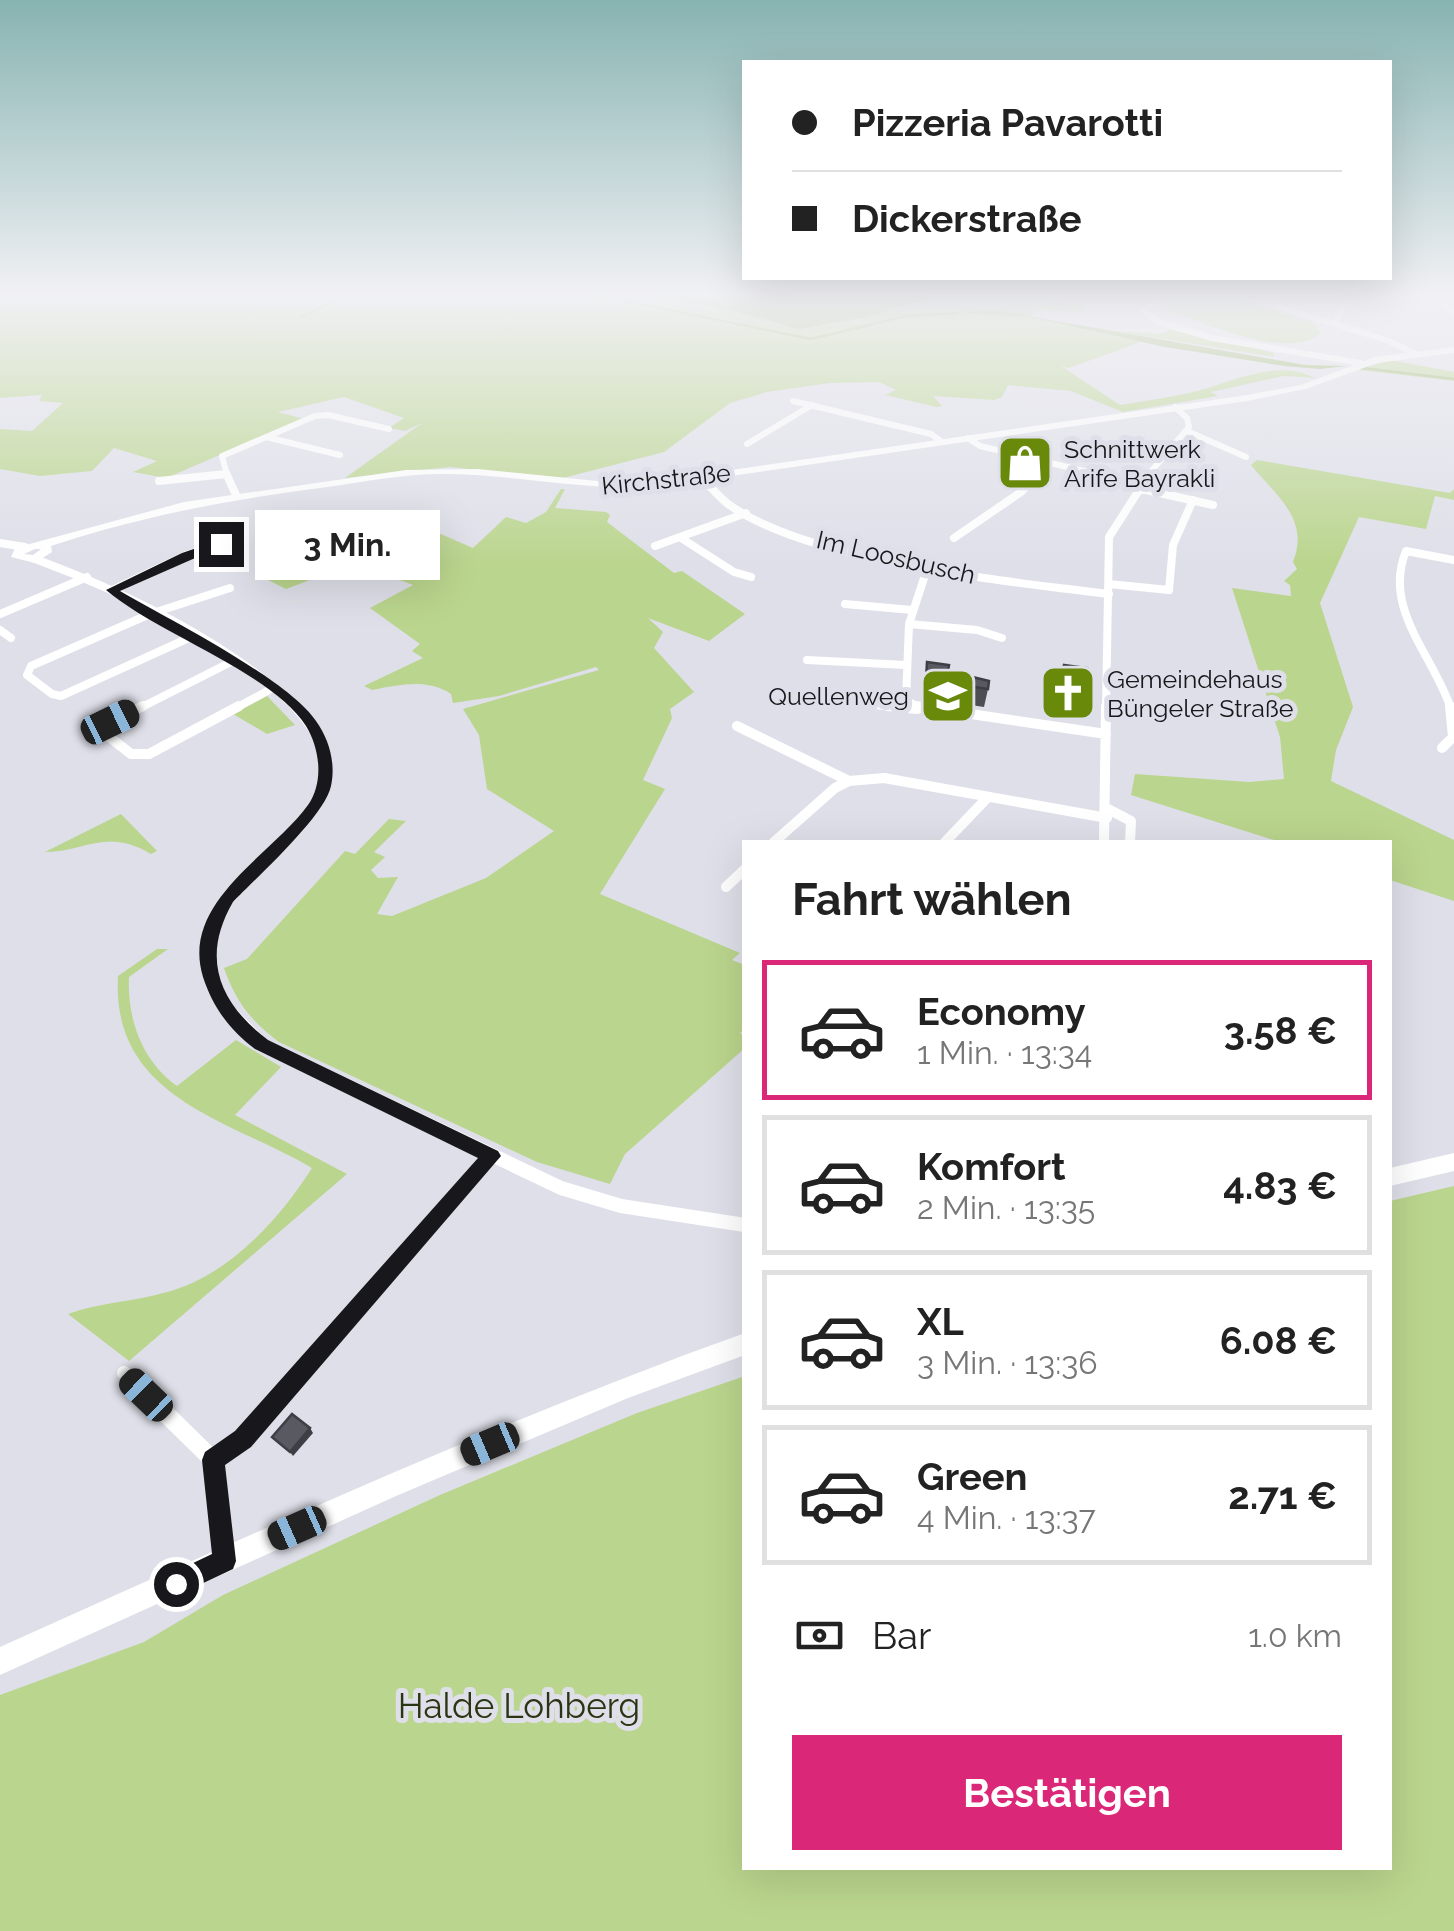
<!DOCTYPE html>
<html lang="de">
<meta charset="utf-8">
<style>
body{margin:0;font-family:Raleway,sans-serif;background:#f2f2f2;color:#222;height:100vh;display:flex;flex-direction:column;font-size:38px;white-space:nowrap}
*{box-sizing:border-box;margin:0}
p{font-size:32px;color:#767676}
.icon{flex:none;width:55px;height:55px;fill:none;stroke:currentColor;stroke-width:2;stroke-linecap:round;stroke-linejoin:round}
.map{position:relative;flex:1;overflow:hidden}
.drawer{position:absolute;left:742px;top:840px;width:650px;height:1030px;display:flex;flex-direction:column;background:#fff;border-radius:0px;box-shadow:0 10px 40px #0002}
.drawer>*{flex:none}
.hud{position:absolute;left:742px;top:60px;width:650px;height:220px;border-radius:0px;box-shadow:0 10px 40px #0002;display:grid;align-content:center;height:220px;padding:0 50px;background:#fff}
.end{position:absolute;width:45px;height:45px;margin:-22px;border:12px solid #18181c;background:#fff;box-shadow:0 0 0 5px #fff}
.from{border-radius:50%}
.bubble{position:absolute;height:70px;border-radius:0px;background:#fff;box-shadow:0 10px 40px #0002;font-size:32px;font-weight:700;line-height:70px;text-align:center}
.car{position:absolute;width:30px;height:60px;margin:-30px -15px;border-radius:12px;box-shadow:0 0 8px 2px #0007;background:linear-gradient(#222 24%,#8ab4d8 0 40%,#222 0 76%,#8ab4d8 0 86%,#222 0)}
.hud b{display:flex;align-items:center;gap:35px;height:95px;font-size:38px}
.hud b+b{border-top:2px solid #e0e0e0}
.hud i{width:25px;height:25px;background:#222}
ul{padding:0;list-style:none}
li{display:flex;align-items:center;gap:30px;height:140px;margin:0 20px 15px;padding:0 30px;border:5px solid #e0e0e0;border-radius:0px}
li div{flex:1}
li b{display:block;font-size:38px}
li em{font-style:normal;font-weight:700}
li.current{border-color:#db2777}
li>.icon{width:90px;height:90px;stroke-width:1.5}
h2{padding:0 50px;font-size:45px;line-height:120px}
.pay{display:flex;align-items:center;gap:25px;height:110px;padding:0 50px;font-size:38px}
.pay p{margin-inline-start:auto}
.cta{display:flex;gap:20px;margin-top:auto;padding:20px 50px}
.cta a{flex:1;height:115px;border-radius:0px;background:#db2777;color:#fff;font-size:40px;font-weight:700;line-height:115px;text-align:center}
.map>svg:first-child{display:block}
.green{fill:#bad58d}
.water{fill:#95b25e}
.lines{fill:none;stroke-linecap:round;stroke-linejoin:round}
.stream{stroke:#95b25e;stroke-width:2.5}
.street-far4{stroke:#fff;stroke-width:6}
.street-far3{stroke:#fff;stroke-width:8}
.street-far2{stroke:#fff;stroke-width:10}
.street-far1{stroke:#fff;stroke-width:14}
.street{stroke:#fff;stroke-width:18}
.secondary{fill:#fff;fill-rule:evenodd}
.wall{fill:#4d4d54}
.shaded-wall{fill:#3e3e45}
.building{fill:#595962;stroke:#3e3e45;stroke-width:2.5}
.route{fill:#18181c}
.labels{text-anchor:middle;stroke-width:10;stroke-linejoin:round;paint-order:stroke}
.far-poi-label{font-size:25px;fill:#18181c;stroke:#dfdfe9;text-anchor:start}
.far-street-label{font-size:25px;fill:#18181c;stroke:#dfdfe9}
.near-park-label{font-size:35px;fill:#2a3613;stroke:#dfdfe9}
</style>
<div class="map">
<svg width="1454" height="1931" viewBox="0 0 1454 1931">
<rect width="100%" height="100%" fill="#dfdfe9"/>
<!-- green -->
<path class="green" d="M0 295H1046L1038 299 1085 303 1083 313 1035 309 1031 317 1141 342 1069 368 1061 366 1120 405C1143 401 1166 398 1189 393 1230 384 1276 357 1315 378L1283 376 1211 392 1218 396 1123 412 1071 391 1008 385 1002 397 994 400 933 396 942 406 937 407 885 395 896 390 879 382 830 383 767 392 730 403 664 452 559 479 450 467 345 478 422 423 405 431 389 428 404 418 344 397 278 412 304 419 166 478 133 472 157 461 114 448 92 471 40 476 0 469V429L32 431 63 403 39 401 42 395 0 398Z
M1171 295H1227L1312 322 1321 333C1289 362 1203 322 1167 310L1163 304Z
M1174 328 1274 353V357L1115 331 1161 334Z
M1390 360 1454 372V381L1358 370Z
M1257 460 1450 493 1454 489V500L1435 496 1426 529 1359 517 1320 603 1353 707 1336 750 1331 781 1454 840V901L1390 880V842H1280L1131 795 1135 774 1249 782 1284 779 1280 737 1232 588 1291 596 1290 585 1284 581 1297 569 1293 562C1310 519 1277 497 1251 465Z
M561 489H565L555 508 606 512 610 515 607 522 674 573 682 571 745 614 709 641 648 618 663 632 654 648 694 692 670 709 672 718 643 780 665 789 600 894 740 953 732 960 745 965V1028L740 1033 745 1037V1048L625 1154 610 1184 537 1162 279 1042C250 1020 236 1002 224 968L247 959 345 851 355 854 389 819 406 821 374 852 385 857 371 870 378 878 398 877 377 914 392 916 486 878 554 831 487 789 479 735 463 709 599 670 596 667 499 696 453 703 451 694C427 678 399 685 372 690L364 686 423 658 412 651 420 644 370 608 413 585 355 563 286 589 264 578 291 568 278 549H263L255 539 299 521 354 510 360 537 427 528 473 548 506 517 526 523 546 512Z
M267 696 295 725 267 734 233 714Z
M121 814 157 851 151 854C106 827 85 852 45 852Z
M157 949H168L129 977C127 1019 142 1061 177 1086L236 1040 281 1067 235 1115 347 1174 129 1361 68 1314C100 1302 134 1302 167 1292 228 1276 279 1220 312 1168 228 1119 111 1098 118 976Z
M1454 1186V1931H0V1695L144 1642 223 1595 440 1495 637 1413 745 1376V1868H1390V1201Z"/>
<!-- water -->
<path class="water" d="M650 295H927V299L866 317 799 329 739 312Z
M1000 311 1305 365 1346 366 1320 369 1284 366 1165 347 1030 317 955 312Z"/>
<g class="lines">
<!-- stream -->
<path class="stream" d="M595 295 811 339 906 316 957 313
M302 317 339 299
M1362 368 1454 379"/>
<!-- street-far4 -->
<path class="street-far4" d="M1159 295 1144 311 1158 322 1212 338 1361 363
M1242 295 1389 341 1416 354
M1432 295 1454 313
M1335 324 1348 295
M793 401 931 434 942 442
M1187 431 1246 457
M266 437 340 455
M968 438 980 446 1100 475
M747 444 812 405
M213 475 226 474
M227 475 222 456 315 416 328 415 389 429
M1037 475 1049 463
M1148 475 1189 427 1187 418 1175 407"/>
<!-- street-far3 -->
<path class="street-far3" d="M226 473 236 495
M1090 473 1140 485
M701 477C710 486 719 497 728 504 810 563 1008 581 1109 594
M159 481 226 474
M1137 488 1213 505
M681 538 734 572 751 577
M954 538 1021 492 1039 473
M0 543 25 547
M655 546 746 513
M35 559C122 591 231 643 297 709
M1109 584 1169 590 1173 545 1193 500
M112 590 186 555 221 544
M845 604 912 610
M0 614 87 577
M909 624 977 630 1002 638
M0 630 11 638
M191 637 61 696 52 694 27 675 31 666 150 614 230 588
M807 660 906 665
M865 704 914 709
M138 709 233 661
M234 709 273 688
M921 709 906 700 909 624 927 569
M1106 709 1109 537 1150 473
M1451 709C1434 656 1382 609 1406 551L1454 560"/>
<!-- street-far2 -->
<path class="street-far2" d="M143 706 111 722 103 732 131 754H149L239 706
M888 706 917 709
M916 706 1106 734
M737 726 849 781 884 778 1107 818
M1442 748 1453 737 1450 706
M1106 808 1131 821 1130 842
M774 842 835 788 849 781
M945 842 988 797
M1104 842 1106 706
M726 887 745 869
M230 1014C128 869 418 841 295 706"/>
<!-- street-far1 -->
<path class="street-far1" d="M228 1011 262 1045 561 1188 621 1206 745 1225
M124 1373 164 1412
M267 1412 491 1156"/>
<!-- street -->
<path class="street" d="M161 1409 213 1460 225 1561
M213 1460 243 1439 269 1409"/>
<!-- secondary -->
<path class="secondary" d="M1454 347V353L1377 363 1306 389 1247 401 662 486C590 492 520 475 449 474 408 473 367 481 327 487 233 499 141 516 51 546L52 552 35 563 11 557 15 548 184 502 406 470 478 469 607 482 662 480 1247 395 1301 385 1375 357ZM35 549H41L33 555 24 554Z
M1454 1153V1171L1390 1186V1168Z
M745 1333V1355L628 1398 396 1496 0 1675V1647C246 1537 491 1424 745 1333Z"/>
</g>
<!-- wall -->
<path class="wall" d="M927 662 988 689 984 707 924 698Z
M1064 665 1086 684 1081 702 1054 699Z"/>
<!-- shaded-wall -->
<path class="shaded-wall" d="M310 1428 313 1433 293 1456 290 1452Z"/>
<!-- building -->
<path class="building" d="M927 662 949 665 948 671 989 681 988 689 926 680Z
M1064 665 1087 668 1086 684 1059 681Z
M292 1414 310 1428 290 1452 272 1437Z"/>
<!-- sky -->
<linearGradient id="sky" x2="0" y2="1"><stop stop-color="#87b3b1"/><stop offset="0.52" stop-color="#f1f1f5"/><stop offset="1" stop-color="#f1f1f5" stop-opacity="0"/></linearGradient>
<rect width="1454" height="566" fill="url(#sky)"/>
<!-- route -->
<path class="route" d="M217 541 227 544 120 591C168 619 288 679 316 721 329 739 336 763 331 786 325 816 257 877 233 902 201 957 218 1002 268 1040L498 1151 501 1156 251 1447 225 1465 236 1561 233 1569 176 1596 168 1592 164 1584 168 1575 212 1554 202 1460 205 1452 235 1431 478 1158 255 1049C230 1030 213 1008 203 977 180 902 271 856 308 805 324 782 320 749 306 726 273 673 156 633 106 590L182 553Z"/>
<!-- icons -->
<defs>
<g id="shop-square" transform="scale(2.875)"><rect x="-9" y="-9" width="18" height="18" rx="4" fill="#68890a" stroke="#dfdfe9"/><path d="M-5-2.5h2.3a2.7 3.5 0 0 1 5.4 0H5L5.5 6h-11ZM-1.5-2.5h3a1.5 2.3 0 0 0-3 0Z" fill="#fff"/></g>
<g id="church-square" transform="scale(2.875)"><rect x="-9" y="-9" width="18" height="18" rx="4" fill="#68890a" stroke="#dfdfe9"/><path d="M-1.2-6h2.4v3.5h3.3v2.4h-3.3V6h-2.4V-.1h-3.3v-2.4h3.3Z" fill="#fff"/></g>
<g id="school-square" transform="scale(2.875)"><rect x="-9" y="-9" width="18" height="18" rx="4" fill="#68890a" stroke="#dfdfe9"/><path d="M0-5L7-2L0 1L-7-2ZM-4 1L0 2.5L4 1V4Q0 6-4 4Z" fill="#fff"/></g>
</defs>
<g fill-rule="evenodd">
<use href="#shop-square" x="1025" y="463"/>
<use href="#church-square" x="1068" y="693"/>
<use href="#school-square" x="948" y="696"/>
</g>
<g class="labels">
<!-- far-poi labels -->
<g class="far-poi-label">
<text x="1064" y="458">Schnittwerk<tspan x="1064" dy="29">Arife Bayrakli</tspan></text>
<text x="1107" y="688">Gemeindehaus<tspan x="1107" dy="29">Büngeler Straße</tspan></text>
<text x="909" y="705" text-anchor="end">Quellenweg</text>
</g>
<!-- far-street labels -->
<g class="far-street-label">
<text transform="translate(666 479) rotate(-6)" y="9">Kirchstraße</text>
<text transform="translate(896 557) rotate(13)" y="9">Im Loosbusch</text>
</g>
<!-- near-park labels -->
<g class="near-park-label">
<text x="519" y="1718">Halde Lohberg</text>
</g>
</g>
</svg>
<i class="end from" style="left:176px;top:1584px"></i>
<i class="end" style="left:221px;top:544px"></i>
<div class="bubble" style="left:255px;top:510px;width:185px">3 Min.</div>
<i class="car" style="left:110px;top:722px;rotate:64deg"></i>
<i class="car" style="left:146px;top:1395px;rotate:314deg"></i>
<i class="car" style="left:490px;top:1444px;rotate:247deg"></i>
<i class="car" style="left:297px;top:1528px;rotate:246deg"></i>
<div class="hud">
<b><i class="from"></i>Pizzeria Pavarotti</b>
<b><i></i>Dickerstraße</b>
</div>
<section class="drawer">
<h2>Fahrt wählen</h2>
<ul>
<li class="current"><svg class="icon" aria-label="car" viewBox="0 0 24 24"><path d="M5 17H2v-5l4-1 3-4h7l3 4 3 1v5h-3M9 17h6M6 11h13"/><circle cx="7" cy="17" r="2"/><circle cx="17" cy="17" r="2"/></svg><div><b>Economy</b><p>1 Min. · 13:34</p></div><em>3.58 €</em></li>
<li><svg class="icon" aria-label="car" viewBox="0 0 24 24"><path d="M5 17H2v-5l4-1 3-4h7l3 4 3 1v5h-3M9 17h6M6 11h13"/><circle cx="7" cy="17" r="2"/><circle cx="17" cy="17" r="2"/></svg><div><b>Komfort</b><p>2 Min. · 13:35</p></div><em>4.83 €</em></li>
<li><svg class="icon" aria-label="car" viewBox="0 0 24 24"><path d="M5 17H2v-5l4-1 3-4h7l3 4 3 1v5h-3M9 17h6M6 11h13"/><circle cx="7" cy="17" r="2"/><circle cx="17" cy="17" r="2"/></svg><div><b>XL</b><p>3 Min. · 13:36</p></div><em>6.08 €</em></li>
<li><svg class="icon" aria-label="car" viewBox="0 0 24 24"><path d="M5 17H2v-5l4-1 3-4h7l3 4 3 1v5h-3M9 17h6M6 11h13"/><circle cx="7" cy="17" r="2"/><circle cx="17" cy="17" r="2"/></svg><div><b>Green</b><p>4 Min. · 13:37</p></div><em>2.71 €</em></li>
</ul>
<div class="pay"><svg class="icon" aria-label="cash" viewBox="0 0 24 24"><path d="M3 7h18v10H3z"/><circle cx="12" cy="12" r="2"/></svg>Bar<p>1.0 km</p></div>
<div class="cta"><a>Bestätigen</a></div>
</section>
</div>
